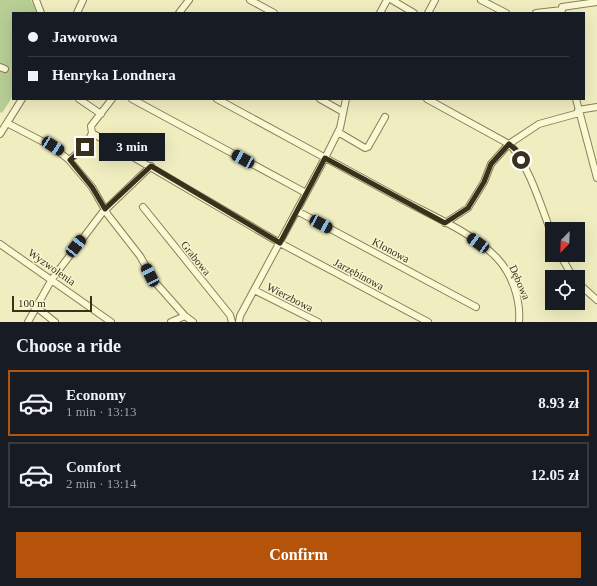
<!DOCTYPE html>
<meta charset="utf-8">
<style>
body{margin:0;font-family:"Times New Roman",serif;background:#20242c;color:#f1f3f6;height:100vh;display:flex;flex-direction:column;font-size:15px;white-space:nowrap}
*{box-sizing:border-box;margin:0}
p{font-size:13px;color:#9ea1a6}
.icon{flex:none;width:22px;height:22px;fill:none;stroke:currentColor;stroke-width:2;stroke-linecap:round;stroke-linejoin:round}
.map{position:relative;height:322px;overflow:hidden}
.side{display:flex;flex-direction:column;background:#171b24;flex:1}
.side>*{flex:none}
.hud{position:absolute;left:12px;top:12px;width:573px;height:88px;border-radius:0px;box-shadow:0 4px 16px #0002;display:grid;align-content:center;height:88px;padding:0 16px;background:#171b24}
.needle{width:26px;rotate:203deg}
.fabs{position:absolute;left:545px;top:222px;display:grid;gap:8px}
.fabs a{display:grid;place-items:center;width:40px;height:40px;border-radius:0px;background:#171b24;box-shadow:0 4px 16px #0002;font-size:20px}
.scale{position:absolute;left:12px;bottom:10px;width:80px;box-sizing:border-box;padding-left:4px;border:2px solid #38311c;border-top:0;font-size:11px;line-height:14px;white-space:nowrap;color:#38311c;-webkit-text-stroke:3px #f7f6d0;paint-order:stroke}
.end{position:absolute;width:18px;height:18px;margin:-9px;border:5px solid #38311c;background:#fff;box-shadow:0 0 0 2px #fff}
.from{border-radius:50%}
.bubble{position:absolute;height:28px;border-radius:0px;background:#171b24;box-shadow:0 4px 16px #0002;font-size:13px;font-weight:600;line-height:28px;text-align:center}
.car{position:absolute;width:12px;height:24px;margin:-12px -6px;border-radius:5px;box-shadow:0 0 3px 1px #0007;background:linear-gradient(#222 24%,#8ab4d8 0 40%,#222 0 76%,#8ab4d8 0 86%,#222 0)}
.hud b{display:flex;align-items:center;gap:14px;height:38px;font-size:15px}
.hud b+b{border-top:1px solid #363941}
.hud i{width:10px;height:10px;background:#f1f3f6}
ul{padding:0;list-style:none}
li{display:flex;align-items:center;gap:12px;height:66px;margin:0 8px 6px;padding:0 8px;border:2px solid #363941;border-radius:0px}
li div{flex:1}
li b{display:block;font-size:15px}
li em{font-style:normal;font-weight:600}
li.current{border-color:#b45309}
li>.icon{width:36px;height:36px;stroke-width:1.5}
h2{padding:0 16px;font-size:18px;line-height:48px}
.primary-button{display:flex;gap:8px;margin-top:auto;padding:8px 16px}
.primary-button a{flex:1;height:46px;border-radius:0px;background:#b45309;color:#fff;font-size:16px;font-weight:600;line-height:46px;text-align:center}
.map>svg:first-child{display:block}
.green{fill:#b8ce94}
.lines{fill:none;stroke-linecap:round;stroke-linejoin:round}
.minor-casing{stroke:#897f57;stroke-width:8}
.minor{stroke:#faf9d4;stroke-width:6}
.route{stroke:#38311c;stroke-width:5}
.labels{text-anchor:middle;stroke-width:3;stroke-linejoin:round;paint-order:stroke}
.street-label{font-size:11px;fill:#38311c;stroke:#f7f6d0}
</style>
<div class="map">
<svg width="597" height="322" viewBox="0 0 597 322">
<rect width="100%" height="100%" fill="#f0eec0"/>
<!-- green -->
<path class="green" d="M0 0H31L37 13H13V96L2 113 0 112Z"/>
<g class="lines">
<!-- minor casing -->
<g class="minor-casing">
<path id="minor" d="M36 0 41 13
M250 0 274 13
M392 0 414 13
M481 0 506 13
M562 7 597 2
M77 13 83 0
M179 13 189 0
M380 13 387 0
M428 13 435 0
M536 13 562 10
M0 67 5 69
M79 99 101 114
M132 99 306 193
M217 99C278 132 338 165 399 198 430 215 472 232 497 258 512 274 521 300 519 322
M320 99 343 112
M427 99 509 144C528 162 542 209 552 235
M576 99 597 178
M578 110 597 107
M7 123 53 147 69 160 92 187 108 215 140 256 154 281 185 316 193 322
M338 132 365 148 368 147 385 117
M92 133 91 126 112 99
M0 134 22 99
M69 160 85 147 92 133 280 243 428 322
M143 207 230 315 232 322
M297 211 476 307
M445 223 468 208 484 182 491 164 509 144 539 124 579 113
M0 244 111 322
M560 255 573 277
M578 283 597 300
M254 290 318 322
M36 307 55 322
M28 322 52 279 102 213 151 166
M171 322 185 316
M239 322 240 316 325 158 340 128 346 99"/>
</g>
<!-- minor -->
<use href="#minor" class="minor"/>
</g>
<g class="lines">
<!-- route -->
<path class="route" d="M85 147 70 160 92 187 105 209 151 166 280 243 325 158 445 223 468 208 484 182 491 164 509 144 516 150 521 160"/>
</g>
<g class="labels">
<!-- street labels -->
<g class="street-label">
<text transform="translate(391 250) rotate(28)" y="4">Klonowa</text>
<text transform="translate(196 258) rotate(51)" y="4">Grabowa</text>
<text transform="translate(52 267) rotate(35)" y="4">Wyzwolenia</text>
<text transform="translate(359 274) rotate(28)" y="4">Jarzębinowa</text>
<text transform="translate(520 282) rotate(66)" y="4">Dębowa</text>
<text transform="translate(290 297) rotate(27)" y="4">Wierzbowa</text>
</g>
</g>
</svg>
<div class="fabs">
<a><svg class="needle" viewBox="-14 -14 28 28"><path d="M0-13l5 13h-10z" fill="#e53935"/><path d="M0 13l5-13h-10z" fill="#9ea1a6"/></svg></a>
<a><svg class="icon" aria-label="locate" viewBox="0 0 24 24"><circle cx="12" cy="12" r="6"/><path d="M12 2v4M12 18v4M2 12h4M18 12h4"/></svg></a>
</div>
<div class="scale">100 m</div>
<i class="end from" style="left:521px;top:160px"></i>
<i class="end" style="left:85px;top:147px"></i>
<div class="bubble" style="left:99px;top:133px;width:66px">3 min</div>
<i class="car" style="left:53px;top:146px;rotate:123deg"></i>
<i class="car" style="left:243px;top:159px;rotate:299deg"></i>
<i class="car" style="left:321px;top:224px;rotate:118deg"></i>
<i class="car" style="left:478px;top:243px;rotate:306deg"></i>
<i class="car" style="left:76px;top:246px;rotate:38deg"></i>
<i class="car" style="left:150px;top:275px;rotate:333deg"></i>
<div class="hud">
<b><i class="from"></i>Jaworowa</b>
<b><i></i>Henryka Londnera</b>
</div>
</div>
<section class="side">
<h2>Choose a ride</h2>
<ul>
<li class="current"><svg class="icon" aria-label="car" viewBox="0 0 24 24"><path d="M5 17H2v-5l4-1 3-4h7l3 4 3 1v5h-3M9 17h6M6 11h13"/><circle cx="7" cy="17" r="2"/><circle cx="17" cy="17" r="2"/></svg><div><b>Economy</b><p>1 min · 13:13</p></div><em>8.93 zł</em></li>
<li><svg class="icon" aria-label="car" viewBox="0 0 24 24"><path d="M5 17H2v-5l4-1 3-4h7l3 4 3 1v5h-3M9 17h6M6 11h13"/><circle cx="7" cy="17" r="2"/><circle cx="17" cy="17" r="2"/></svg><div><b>Comfort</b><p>2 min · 13:14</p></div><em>12.05 zł</em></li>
</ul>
<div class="primary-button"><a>Confirm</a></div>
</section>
